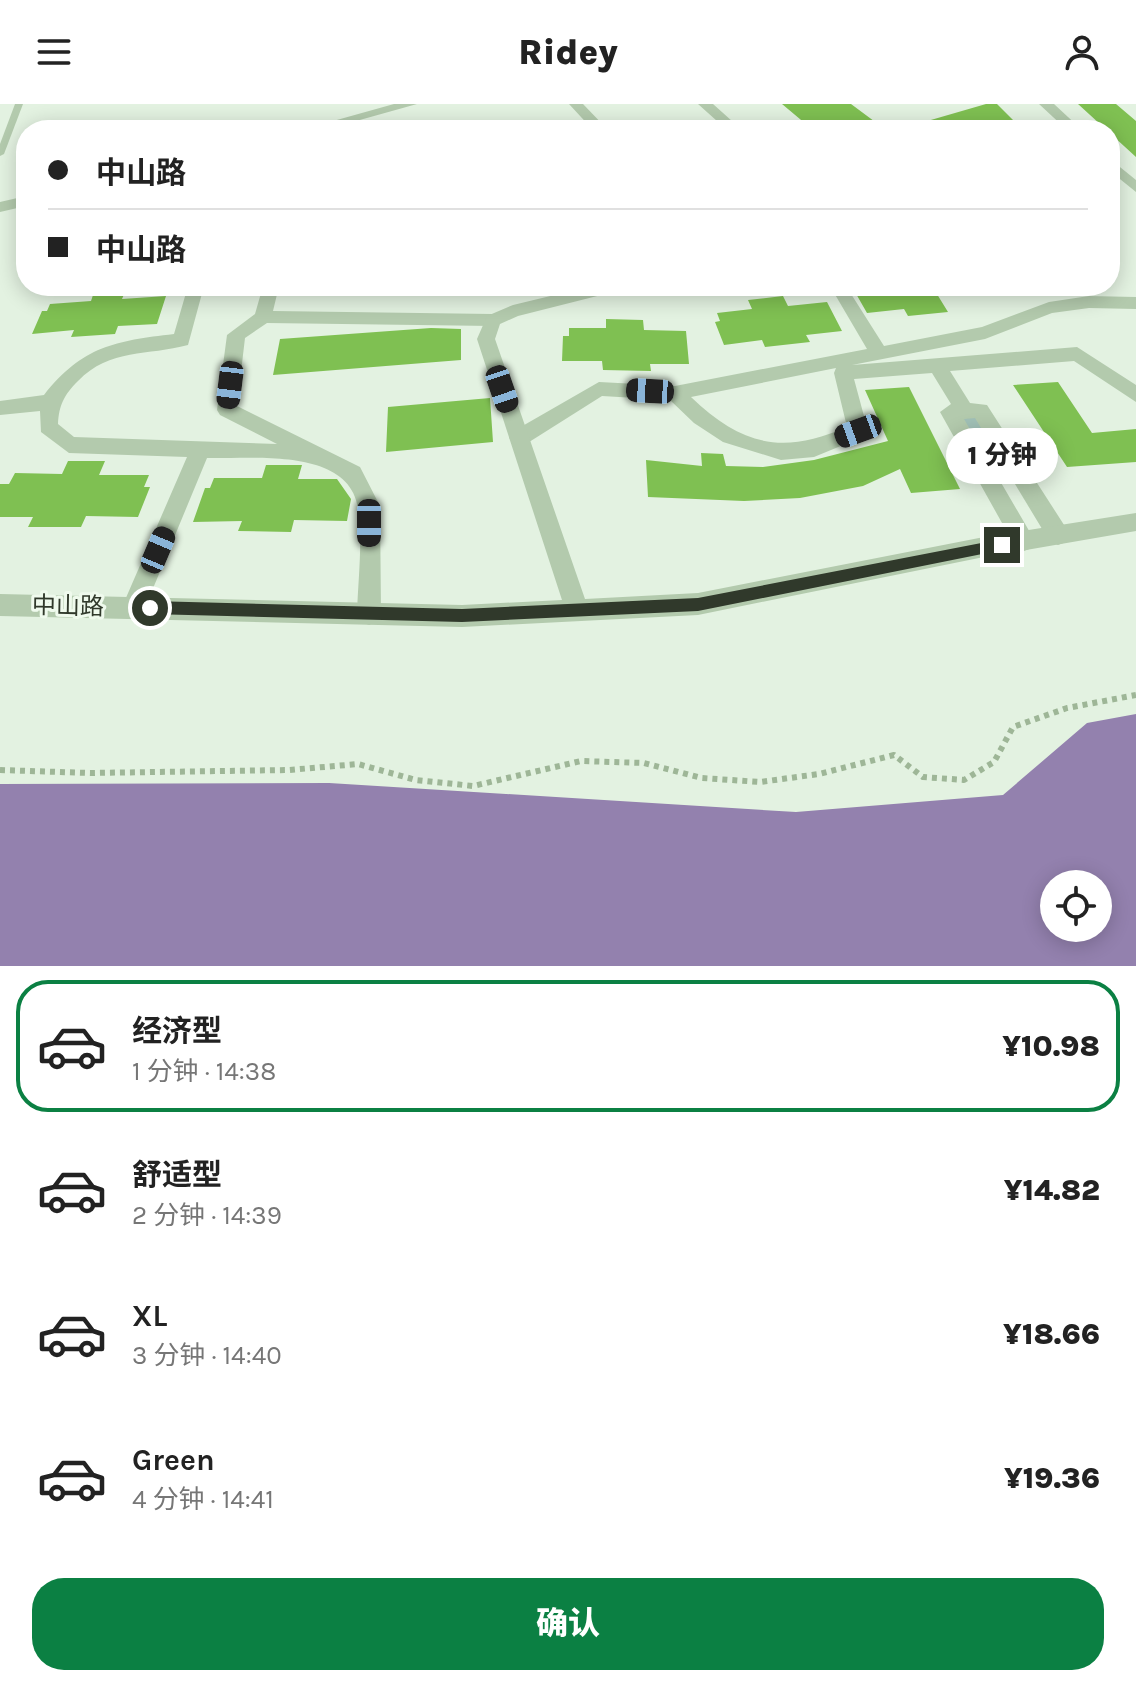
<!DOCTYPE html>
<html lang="zh">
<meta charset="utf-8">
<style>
body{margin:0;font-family:Karla,"Noto Sans SC",sans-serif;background:#f6f6f6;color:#222;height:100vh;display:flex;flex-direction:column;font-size:30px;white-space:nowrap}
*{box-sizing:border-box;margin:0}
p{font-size:26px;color:#767676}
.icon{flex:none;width:44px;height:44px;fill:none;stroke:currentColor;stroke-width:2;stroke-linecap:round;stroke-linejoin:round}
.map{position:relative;height:862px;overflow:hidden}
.drawer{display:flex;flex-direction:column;background:#fff;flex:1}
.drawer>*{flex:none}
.hud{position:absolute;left:16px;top:16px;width:1104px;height:176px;border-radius:32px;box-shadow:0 4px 20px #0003;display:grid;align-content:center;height:176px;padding:0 32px;background:#fff}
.controls{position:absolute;left:1040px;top:766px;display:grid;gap:16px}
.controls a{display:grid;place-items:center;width:72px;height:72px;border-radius:50%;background:#fff;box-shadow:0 4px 20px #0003;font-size:40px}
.end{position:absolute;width:36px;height:36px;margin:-18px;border:10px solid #30392b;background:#fff;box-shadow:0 0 0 4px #fff}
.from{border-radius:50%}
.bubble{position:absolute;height:56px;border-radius:28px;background:#fff;box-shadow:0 4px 20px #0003;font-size:26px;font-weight:800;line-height:56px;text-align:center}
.car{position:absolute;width:24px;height:48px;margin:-24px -12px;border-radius:10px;box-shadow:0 0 6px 2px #0007;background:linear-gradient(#222 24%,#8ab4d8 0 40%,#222 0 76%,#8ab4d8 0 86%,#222 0)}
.hud b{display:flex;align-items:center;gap:28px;height:76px;font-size:30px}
.hud b+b{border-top:2px solid #e0e0e0}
.hud i{width:20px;height:20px;background:#222}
ul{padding:14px 0 0;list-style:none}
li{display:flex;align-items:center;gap:24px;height:132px;margin:0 16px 12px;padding:0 16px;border:4px solid transparent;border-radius:32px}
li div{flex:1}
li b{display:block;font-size:30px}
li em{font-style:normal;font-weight:800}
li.active{border-color:#0b8043}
li>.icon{width:72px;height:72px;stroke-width:1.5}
.button{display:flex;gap:16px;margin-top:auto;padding:16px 32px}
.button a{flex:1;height:92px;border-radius:32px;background:#0b8043;color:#fff;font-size:32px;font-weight:800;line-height:92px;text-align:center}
header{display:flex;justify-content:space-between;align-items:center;height:104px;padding:0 32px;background:#fff;font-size:36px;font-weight:800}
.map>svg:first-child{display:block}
.green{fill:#a1c1b7}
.water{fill:#9381ae;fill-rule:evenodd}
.building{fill:#7fc052}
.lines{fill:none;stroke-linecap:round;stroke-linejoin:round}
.path{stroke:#9eb697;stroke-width:6;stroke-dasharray:5 5;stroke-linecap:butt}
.service{fill:#b3caad;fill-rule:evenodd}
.minor{fill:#b3caad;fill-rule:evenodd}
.tertiary{fill:#b3caad;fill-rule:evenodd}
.route{fill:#30392b}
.labels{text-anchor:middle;stroke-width:6;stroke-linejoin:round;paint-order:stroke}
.street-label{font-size:24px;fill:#30392b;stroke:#effaed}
</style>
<header><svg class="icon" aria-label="menu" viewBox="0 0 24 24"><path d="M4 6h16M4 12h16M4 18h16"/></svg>Ridey<svg class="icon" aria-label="person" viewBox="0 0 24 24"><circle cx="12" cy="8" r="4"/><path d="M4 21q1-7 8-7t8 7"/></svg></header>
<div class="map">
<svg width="1136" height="862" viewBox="0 0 1136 862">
<rect width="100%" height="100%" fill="#e3f2e1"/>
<!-- green -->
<path class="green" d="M976 313 1011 369 995 371 961 314Z"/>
<!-- water -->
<path class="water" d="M1136 610V862H0V680L329 679 796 708 1003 691 1087 619ZM1054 780H1098V824H1054Z"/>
<!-- building -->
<path class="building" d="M782 0H851L886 26H813Z
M986 0H997L1023 26H918L917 20Z
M1078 0H1116L1136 17V53Z
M856 182H932L948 208 908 212 904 205 867 209 855 188H859Z
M126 186 122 195 166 192 157 220 118 222 115 230 71 233 74 226 32 230 42 207H47L50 200 91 197 94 188Z
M783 192 788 202 827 198 842 227 806 231 810 238 765 243 762 236 724 241 715 218 720 217 717 209 752 205 748 196Z
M606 215 643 216 644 226 686 227 689 260H650L651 267 603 266 602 257H562L563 232H569V224H606Z
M431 224 461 225V256L273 271 280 235Z
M1058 278 1092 329 1136 325V358L1067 363 1013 281Z
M909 283 960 385 911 389 900 365 863 382 800 394 744 397 648 393 646 356 702 362 701 349 723 350 726 362 763 363 814 356 888 337 865 286Z
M490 294 493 338 386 348 388 303Z
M68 357H105L99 371H149L144 383H150L138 413 86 412 81 423H28L33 413H0V380H9L15 369 62 370Z
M266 361H302L298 375H337L351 395 347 417 294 416 291 428 238 427 242 417 193 418 205 384H210L214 374H262Z"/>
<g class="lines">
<!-- path -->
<path class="path" d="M0 666 90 669 289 666 358 660 416 676 473 682 581 657 644 659 702 674 760 678 819 670 894 651 923 673 964 676 994 658 1013 623 1067 604 1136 591"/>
<!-- service -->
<path class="service" d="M15 0H23L4 50 0 52V40Z"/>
<!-- minor -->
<path class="minor" d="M569 0H583L608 26H593Z
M630 20 639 26H625V21Z
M188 182H204L188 241C148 252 110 244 78 277 64 291 59 301 58 320L74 333 277 340 220 311 217 306 227 231 255 210 263 182H279L273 207 493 210 502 216 493 222 267 219 245 234 237 302 360 363 380 402 381 510 377 518 369 521 361 518 357 510C358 476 363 437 358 404 349 343 252 355 207 354L142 511 134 514 126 511 122 503 187 353 69 349 41 328 40 307 0 311V297L44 291C83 242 115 237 174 230Z
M830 182H846L884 242 982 223 1049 198 1089 192 1136 193V205L1089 204 1052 209 985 235 852 261 1077 243 1136 281V298L1074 257 950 267 970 299 987 301 1066 424 1069 431 1066 438 1058 441 1050 438 975 314 964 315 1035 437 1032 444 1024 447 1016 444 940 308 951 300 932 269 854 275 868 327 865 332 814 353 781 356 723 338 694 319 670 296 602 292 526 340 519 342 509 334 512 328 599 278 675 282 867 245ZM836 264 834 269 847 323C783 351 742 342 691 293Z"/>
<!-- tertiary -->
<path class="tertiary" d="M394 0H417L324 26H301Z
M698 0H713L742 26H727Z
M1039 0H1054L1082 26H1067Z
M1110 55 1136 76V88L1110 67Z
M26 92V102L0 108V98Z
M592 182H623L621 186 518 212 500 220 495 235 585 495 698 489 979 434 1136 409V427L979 454 698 511 462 523 0 512V490L462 501 562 496 477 235 487 212 513 201Z"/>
</g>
<!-- route -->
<path class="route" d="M1002 435 1008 441 1002 446 698 507 462 518 150 510 143 504 150 497 462 505 698 494Z"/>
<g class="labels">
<!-- street labels -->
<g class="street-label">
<text transform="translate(68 502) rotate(1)" y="8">中山路</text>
</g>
</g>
</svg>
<div class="controls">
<a><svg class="icon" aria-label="locate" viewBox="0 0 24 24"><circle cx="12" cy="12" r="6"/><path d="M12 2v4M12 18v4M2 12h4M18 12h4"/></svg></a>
</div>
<i class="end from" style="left:150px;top:504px"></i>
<i class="end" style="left:1002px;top:441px"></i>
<div class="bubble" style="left:946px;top:324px;width:112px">1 分钟</div>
<i class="car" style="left:230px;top:281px;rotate:187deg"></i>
<i class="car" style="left:502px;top:285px;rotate:161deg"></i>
<i class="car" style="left:650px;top:287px;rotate:273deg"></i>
<i class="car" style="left:858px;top:327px;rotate:250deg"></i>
<i class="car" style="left:369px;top:419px;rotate:180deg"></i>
<i class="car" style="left:158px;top:446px;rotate:23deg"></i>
<div class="hud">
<b><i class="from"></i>中山路</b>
<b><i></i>中山路</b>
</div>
</div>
<section class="drawer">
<ul>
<li class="active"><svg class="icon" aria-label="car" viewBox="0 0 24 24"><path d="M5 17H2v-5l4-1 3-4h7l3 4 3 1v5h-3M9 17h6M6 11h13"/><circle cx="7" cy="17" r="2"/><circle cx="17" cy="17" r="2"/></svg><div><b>经济型</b><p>1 分钟 · 14:38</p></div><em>¥10.98</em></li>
<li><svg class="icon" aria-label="car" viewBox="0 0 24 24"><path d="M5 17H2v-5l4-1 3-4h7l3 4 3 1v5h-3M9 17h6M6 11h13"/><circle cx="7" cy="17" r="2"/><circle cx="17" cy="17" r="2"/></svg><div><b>舒适型</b><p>2 分钟 · 14:39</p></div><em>¥14.82</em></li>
<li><svg class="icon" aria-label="car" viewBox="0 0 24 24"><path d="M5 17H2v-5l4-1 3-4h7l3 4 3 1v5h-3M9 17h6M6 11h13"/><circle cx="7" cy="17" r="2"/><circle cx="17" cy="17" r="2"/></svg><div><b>XL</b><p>3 分钟 · 14:40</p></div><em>¥18.66</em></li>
<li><svg class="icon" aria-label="car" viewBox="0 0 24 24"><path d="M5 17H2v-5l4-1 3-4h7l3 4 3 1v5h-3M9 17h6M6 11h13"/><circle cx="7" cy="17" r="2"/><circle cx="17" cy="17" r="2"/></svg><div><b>Green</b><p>4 分钟 · 14:41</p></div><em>¥19.36</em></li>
</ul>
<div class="button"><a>确认</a></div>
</section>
